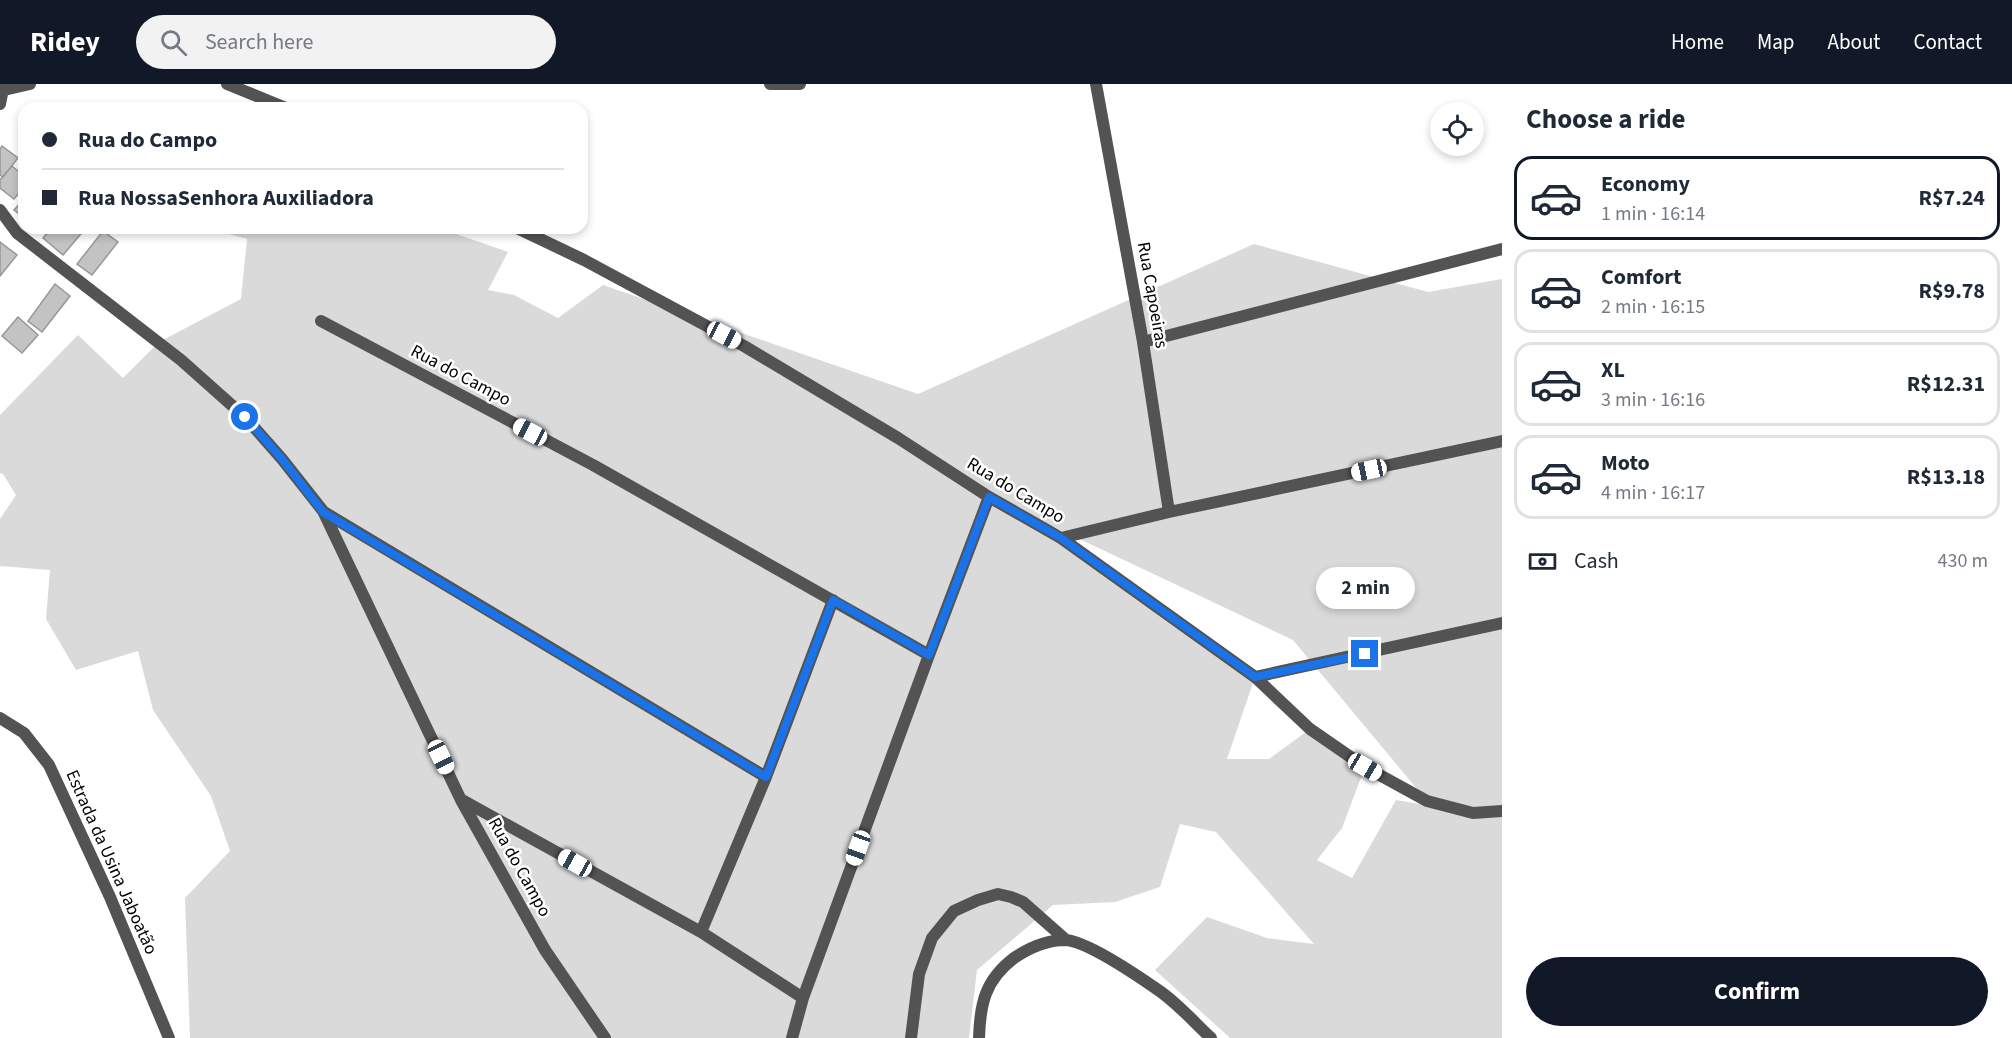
<!DOCTYPE html>
<meta charset="utf-8">
<style>
body{margin:0;font-family:"Source Sans 3",sans-serif;background:#f2f2f3;color:#1f2937;height:100vh;display:flex;flex-direction:column;font-size:22px;white-space:nowrap}
*{box-sizing:border-box;margin:0}
p{font-size:20px;color:#747a83}
.icon{flex:none;width:33px;height:33px;fill:none;stroke:currentColor;stroke-width:2;stroke-linecap:round;stroke-linejoin:round}
.map{position:relative;flex:1;overflow:hidden}
.details{display:flex;flex-direction:column;background:#fff;width:510px}
.details>*{flex:none}
.guide{position:absolute;left:18px;top:18px;width:570px;height:132px;border-radius:18px;box-shadow:0 3px 9px #0003;display:grid;align-content:center;height:132px;padding:0 24px;background:#fff}
.fabs{position:absolute;left:1430px;top:18px;display:grid;gap:12px}
.fabs a{display:grid;place-items:center;width:54px;height:54px;border-radius:50%;background:#fff;box-shadow:0 3px 9px #0003;font-size:30px}
.end{position:absolute;width:27px;height:27px;margin:-14px;border:8px solid #1a73e8;background:#fff;box-shadow:0 0 0 3px #fff}
.from{border-radius:50%}
.bubble{position:absolute;height:42px;border-radius:21px;background:#fff;box-shadow:0 3px 9px #0003;font-size:20px;font-weight:700;line-height:42px;text-align:center}
.car{position:absolute;width:18px;height:36px;margin:-18px -9px;border-radius:8px;box-shadow:0 0 4px 2px #0007;background:linear-gradient(#fff 24%,#345 0 40%,#fff 0 76%,#345 0 86%,#fff 0)}
.guide b{display:flex;align-items:center;gap:21px;height:57px;font-size:22px}
.guide b+b{border-top:2px solid #e0e1e3}
.guide i{width:15px;height:15px;background:#1f2937}
ul{padding:0;list-style:none}
li{display:flex;align-items:center;gap:18px;height:84px;margin:0 12px 9px;padding:0 12px;border:3px solid #e0e1e3;border-radius:18px}
li div{flex:1}
li b{display:block;font-size:22px}
li em{font-style:normal;font-weight:700}
li.on{border-color:#111827}
li>.icon{width:54px;height:54px;stroke-width:1.5}
h2{padding:0 24px;font-size:27px;line-height:72px}
.pay{display:flex;align-items:center;gap:15px;height:66px;padding:0 24px;font-size:22px}
.pay p{margin-inline-start:auto}
.cta{display:flex;gap:12px;margin-top:auto;padding:12px 24px}
.cta a{flex:1;height:69px;border-radius:36px;background:#111827;color:#fff;font-size:24px;font-weight:700;line-height:69px;text-align:center}
header{display:flex;align-items:center;gap:36px;box-sizing:border-box;height:84px;padding:0 30px;background:#111827;color:#fff}
header strong{font-size:28px}
nav{display:flex;gap:33px;margin-inline-start:auto;font-size:21px}
.search{width:420px;height:54px;background:#f2f2f3;display:flex;align-items:center;gap:15px;box-sizing:border-box;padding:0 21px;border-radius:33px;color:#747a83;font-size:22px}
main{display:flex;flex:1;min-height:0}
.map>svg:first-child{display:block}
.green{fill:#dadada;fill-rule:evenodd}
.building{fill:#c3c3c3;stroke:#979797;stroke-width:1.5}
.lines{fill:none;stroke-linecap:round;stroke-linejoin:round}
.street{stroke:#535353;stroke-width:12}
.route{stroke:#1a73e8;stroke-width:8}
.labels{text-anchor:middle;stroke-width:5;stroke-linejoin:round;paint-order:stroke}
.street-label{font-size:18px;fill:#000;stroke:#fff}
</style>
<header>
<strong>Ridey</strong>
<div class="search"><svg class="icon" aria-label="search" viewBox="0 0 24 24"><circle cx="10" cy="10" r="6"/><path d="M15 15l6 6"/></svg>Search here</div>
<nav><a>Home</a><a>Map</a><a>About</a><a>Contact</a></nav>
</header>
<main>
<div class="map">
<svg width="1502" height="954" viewBox="0 0 1502 954">
<rect width="100%" height="100%" fill="#fff"/>
<!-- green -->
<path class="green" d="M207 144H439L508 168 488 206 514 211 558 234 603 201 918 310 1254 160 1428 208 1502 195V954H1230L1155 886 1207 833 1267 854 1314 860 1216 748 1180 740 1160 803 1115 818 1053 821 977 886 969 954H190L185 814 230 767 211 712 153 626 138 567 76 586 46 535 50 486 0 482V435L16 411 3 390 0 389V331L78 251 123 294 159 258 241 215 247 155ZM999 417 1293 556 1427 717 1462 727 1396 716 1352 794 1317 776 1342 744 1365 683 1310 645 1269 675H1227L1255 593Z"/>
<!-- building -->
<path class="building" d="M2 62 18 74 3 93 0 91V65Z
M12 82 24 92V103L14 115 0 104V96Z
M24 115V134L14 126Z
M52 144H86L63 171 43 154Z
M103 147 118 158 92 191 77 180Z
M0 158 17 171 0 192Z
M55 200 70 212 42 248 28 237Z
M18 233 38 251 22 269 2 252Z"/>
<g class="lines">
<!-- street -->
<path class="street" d="M227 0 286 24
M770 0H800
M1096 0 1143 258 1169 428
M4 6 30 0
M0 20 4 0
M0 126 17 149 181 276 245 333 282 375 323 427 461 716 545 866 605 954
M517 144 584 176 744 262 898 354 989 413 1061 454 1255 593 1310 645 1365 683 1427 717 1473 729 1502 727
M321 237 593 381 929 571
M1143 258 1502 165
M324 428 766 693
M1061 454 1169 428 1502 357
M1255 593 1502 539
M0 634 24 649 49 681 110 813 169 954
M462 716 701 848 803 914
M701 848 766 693 833 516
M792 954 803 914 929 571 989 413
M911 954 919 890 932 854 954 827 978 816 998 810 1011 813 1023 818 1066 856
M979 954C980 920 985 896 1014 874 1029 864 1046 856 1065 856 1088 857 1141 894 1161 908 1179 921 1195 939 1211 954"/>
</g>
<g class="lines">
<!-- route -->
<path class="route" d="M245 333 282 375 323 428 766 693 833 516 929 571 989 413 1061 454 1255 593 1365 570"/>
</g>
<g class="labels">
<!-- street labels -->
<g class="street-label">
<text transform="translate(1153 211) rotate(80)" y="6">Rua Capoeiras</text>
<text transform="translate(461 291) rotate(28)" y="6">Rua do Campo</text>
<text transform="translate(1016 406) rotate(31)" y="6">Rua do Campo</text>
<text transform="translate(112 778) rotate(66)" y="6">Estrada da Usina Jaboatão</text>
<text transform="translate(520 783) rotate(61)" y="6">Rua do Campo</text>
</g>
</g>
</svg>
<div class="fabs">
<a><svg class="icon" aria-label="locate" viewBox="0 0 24 24"><circle cx="12" cy="12" r="6"/><path d="M12 2v4M12 18v4M2 12h4M18 12h4"/></svg></a>
</div>
<i class="end from" style="left:245px;top:333px"></i>
<i class="end" style="left:1365px;top:570px"></i>
<div class="bubble" style="left:1316px;top:483px;width:99px">2 min</div>
<i class="car" style="left:724px;top:251px;rotate:118deg"></i>
<i class="car" style="left:530px;top:348px;rotate:298deg"></i>
<i class="car" style="left:1369px;top:386px;rotate:258deg"></i>
<i class="car" style="left:441px;top:673px;rotate:154deg"></i>
<i class="car" style="left:1365px;top:683px;rotate:120deg"></i>
<i class="car" style="left:858px;top:764px;rotate:200deg"></i>
<i class="car" style="left:575px;top:779px;rotate:299deg"></i>
<div class="guide">
<b><i class="from"></i>Rua do Campo</b>
<b><i></i>Rua NossaSenhora Auxiliadora</b>
</div>
</div>
<section class="details">
<h2>Choose a ride</h2>
<ul>
<li class="on"><svg class="icon" aria-label="car" viewBox="0 0 24 24"><path d="M5 17H2v-5l4-1 3-4h7l3 4 3 1v5h-3M9 17h6M6 11h13"/><circle cx="7" cy="17" r="2"/><circle cx="17" cy="17" r="2"/></svg><div><b>Economy</b><p>1 min · 16:14</p></div><em>R$7.24</em></li>
<li><svg class="icon" aria-label="car" viewBox="0 0 24 24"><path d="M5 17H2v-5l4-1 3-4h7l3 4 3 1v5h-3M9 17h6M6 11h13"/><circle cx="7" cy="17" r="2"/><circle cx="17" cy="17" r="2"/></svg><div><b>Comfort</b><p>2 min · 16:15</p></div><em>R$9.78</em></li>
<li><svg class="icon" aria-label="car" viewBox="0 0 24 24"><path d="M5 17H2v-5l4-1 3-4h7l3 4 3 1v5h-3M9 17h6M6 11h13"/><circle cx="7" cy="17" r="2"/><circle cx="17" cy="17" r="2"/></svg><div><b>XL</b><p>3 min · 16:16</p></div><em>R$12.31</em></li>
<li><svg class="icon" aria-label="car" viewBox="0 0 24 24"><path d="M5 17H2v-5l4-1 3-4h7l3 4 3 1v5h-3M9 17h6M6 11h13"/><circle cx="7" cy="17" r="2"/><circle cx="17" cy="17" r="2"/></svg><div><b>Moto</b><p>4 min · 16:17</p></div><em>R$13.18</em></li>
</ul>
<div class="pay"><svg class="icon" aria-label="cash" viewBox="0 0 24 24"><path d="M3 7h18v10H3z"/><circle cx="12" cy="12" r="2"/></svg>Cash<p>430 m</p></div>
<div class="cta"><a>Confirm</a></div>
</section>
</main>
